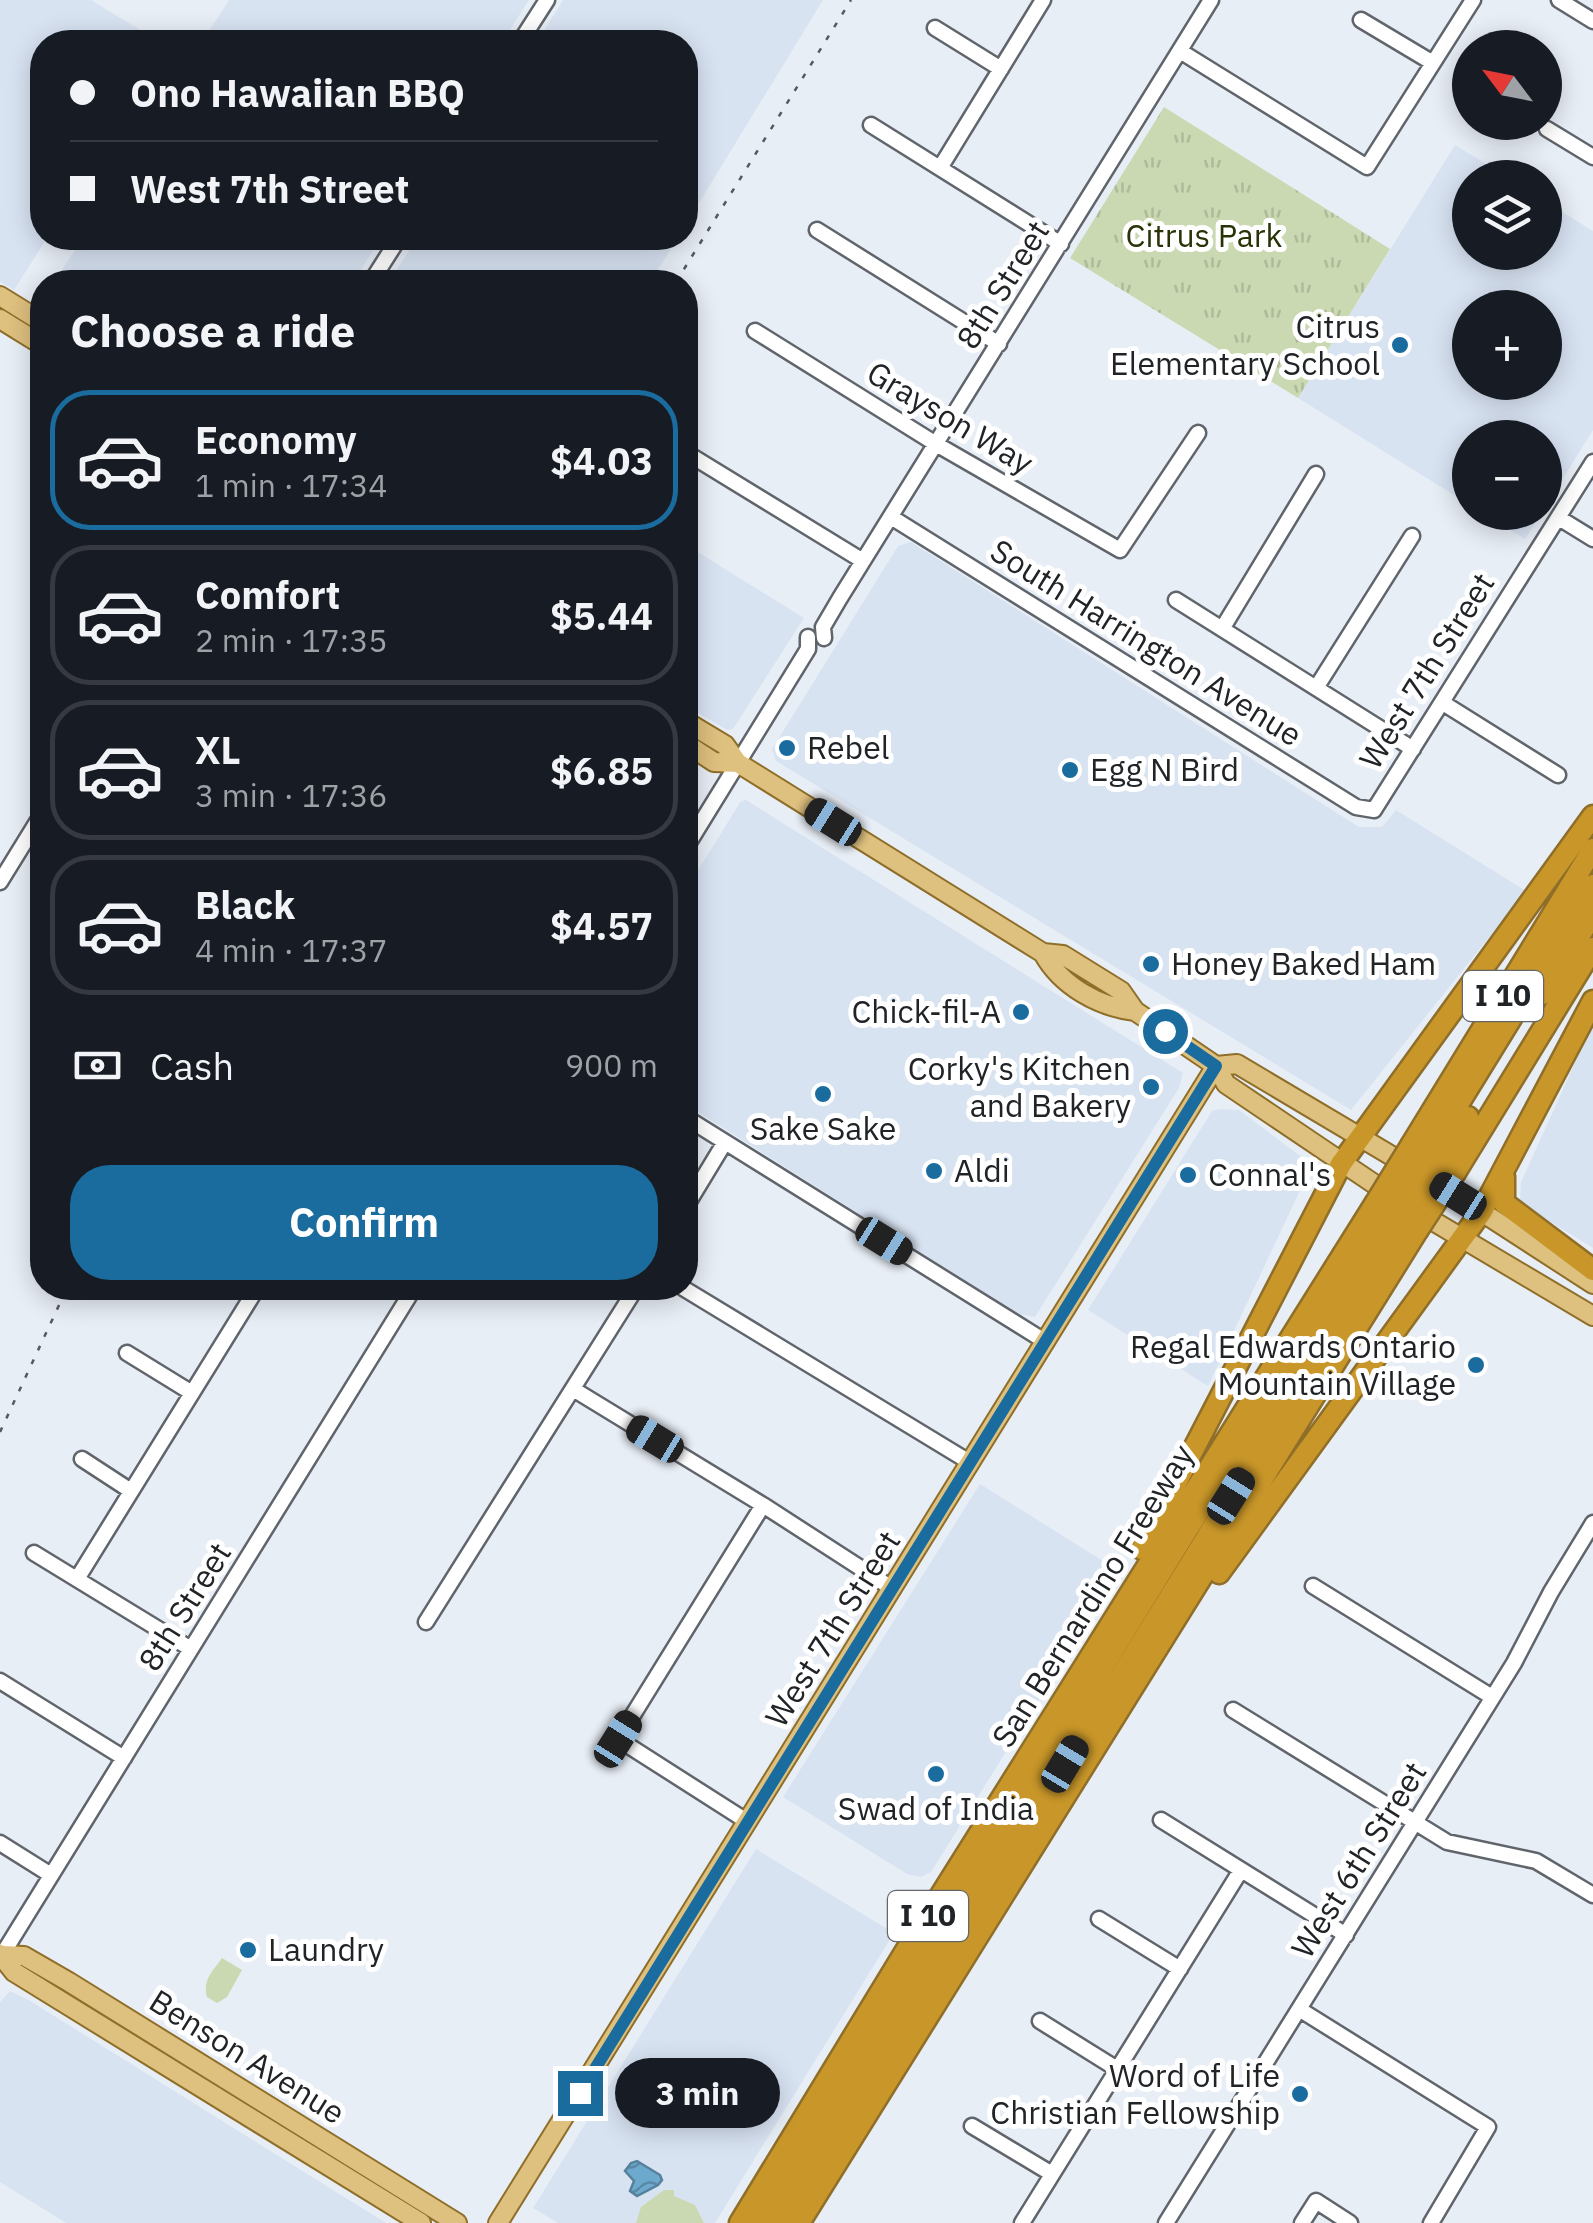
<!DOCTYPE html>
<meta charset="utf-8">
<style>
body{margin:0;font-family:"IBM Plex Sans",sans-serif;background:#242831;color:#f1f3f6;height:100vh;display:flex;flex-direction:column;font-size:38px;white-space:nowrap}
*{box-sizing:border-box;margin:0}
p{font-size:32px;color:#9ea1a6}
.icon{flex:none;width:55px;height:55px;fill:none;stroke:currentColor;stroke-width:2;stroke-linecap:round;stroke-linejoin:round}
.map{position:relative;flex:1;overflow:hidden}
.side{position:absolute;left:30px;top:270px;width:668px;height:1030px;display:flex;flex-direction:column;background:#171b24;border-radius:40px;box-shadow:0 5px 25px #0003}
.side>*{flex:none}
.guide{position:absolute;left:30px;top:30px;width:668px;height:220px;border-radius:40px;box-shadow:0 5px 25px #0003;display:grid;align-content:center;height:220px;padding:0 40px;background:#171b24}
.needle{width:65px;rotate:302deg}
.buttons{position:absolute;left:1452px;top:30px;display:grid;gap:20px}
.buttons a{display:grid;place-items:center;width:110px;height:110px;border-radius:50%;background:#171b24;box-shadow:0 5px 25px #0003;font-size:50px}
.end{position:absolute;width:45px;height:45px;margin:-22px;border:12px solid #1b6c9e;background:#fff;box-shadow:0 0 0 5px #fff}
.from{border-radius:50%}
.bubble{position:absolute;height:70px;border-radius:35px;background:#171b24;box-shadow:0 5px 25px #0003;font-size:32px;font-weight:800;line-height:70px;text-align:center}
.car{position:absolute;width:30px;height:60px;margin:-30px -15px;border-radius:12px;box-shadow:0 0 8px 2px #0007;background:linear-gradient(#222 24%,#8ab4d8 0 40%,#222 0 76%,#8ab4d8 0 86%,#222 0)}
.guide b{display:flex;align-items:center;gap:35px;height:95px;font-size:38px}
.guide b+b{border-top:2px solid #363941}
.guide i{width:25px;height:25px;background:#f1f3f6}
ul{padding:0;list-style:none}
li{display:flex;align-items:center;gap:30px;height:140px;margin:0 20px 15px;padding:0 20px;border:5px solid #363941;border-radius:40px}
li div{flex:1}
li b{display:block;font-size:38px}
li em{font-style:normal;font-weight:800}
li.selected{border-color:#1b6c9e}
li>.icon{width:90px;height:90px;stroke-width:1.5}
h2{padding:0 40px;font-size:45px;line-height:120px}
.pay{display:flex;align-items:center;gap:25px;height:110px;padding:0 40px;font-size:38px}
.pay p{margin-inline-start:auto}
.cta{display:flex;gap:20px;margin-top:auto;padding:20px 40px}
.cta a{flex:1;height:115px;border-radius:40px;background:#1b6c9e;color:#fff;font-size:40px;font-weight:800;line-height:115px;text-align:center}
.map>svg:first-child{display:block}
.built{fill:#d8e3f2;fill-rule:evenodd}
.grass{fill:#cbd9b2}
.park{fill:url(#park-tufts)}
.water{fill:url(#water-waves);stroke:#56819b;stroke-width:2.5}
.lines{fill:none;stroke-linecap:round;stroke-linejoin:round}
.minor-casing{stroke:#60656c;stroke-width:19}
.major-casing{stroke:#8e6e28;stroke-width:22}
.highway-casing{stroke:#8e6e28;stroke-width:25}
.minor{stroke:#fff;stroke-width:14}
.major{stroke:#dec07f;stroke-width:18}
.highway{stroke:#c89629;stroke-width:20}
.rail{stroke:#55595d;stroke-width:2.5;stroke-dasharray:5 10;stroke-linecap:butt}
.highway-bridge-casing{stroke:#8e6e28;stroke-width:25;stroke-linecap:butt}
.highway-bridge{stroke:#c89629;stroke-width:20}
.route{stroke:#1b6c9e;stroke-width:12}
.poi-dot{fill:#1b6c9e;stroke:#fff;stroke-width:4}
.labels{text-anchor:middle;stroke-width:10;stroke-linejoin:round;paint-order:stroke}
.shield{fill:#fff;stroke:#646668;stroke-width:2.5}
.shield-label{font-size:30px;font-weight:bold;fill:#212427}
.park-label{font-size:32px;fill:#283408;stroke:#fff}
.street-label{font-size:32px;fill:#212427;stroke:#fff}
.poi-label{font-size:32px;fill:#212427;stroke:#fff;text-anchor:start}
</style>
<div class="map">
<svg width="1593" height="2223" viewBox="0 0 1593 2223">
<defs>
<pattern id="park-tufts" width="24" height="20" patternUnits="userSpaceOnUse" patternTransform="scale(2.5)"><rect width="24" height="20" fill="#cbd9b2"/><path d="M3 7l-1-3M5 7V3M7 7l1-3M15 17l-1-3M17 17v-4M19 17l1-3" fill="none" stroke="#aeba99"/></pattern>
<pattern id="water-waves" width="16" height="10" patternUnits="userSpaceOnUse" patternTransform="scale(2.5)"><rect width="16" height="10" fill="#6da9cd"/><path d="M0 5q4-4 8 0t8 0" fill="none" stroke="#5989a6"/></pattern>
</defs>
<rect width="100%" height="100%" fill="#e8eef6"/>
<!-- built -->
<path class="built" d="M0 0H91L160 42H42V238H47L14 290 0 282Z
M229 0H529L502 42H202Z
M563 0H823L685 226V42H537Z
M1455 145 1507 177 1470 178V252H1545V201L1593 231V430L1545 507V438H1470V505L1298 398ZM1470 308H1545V382H1470Z
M83 238H381L353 282H54Z
M417 238H678L650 282H389Z
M1482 513H1542L1525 539Z
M911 542 1359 827H1382L1396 810 1526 891 1351 1110 776 761 772 749 898 546Z
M685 544 804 618 733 729 727 730 685 705Z
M746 800 1183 1073 1179 1088 1035 1317 1018 1314 685 1104V891L741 801Z
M1593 1023V1248L1520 1203 1521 1182Z
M1220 1109 1239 1110 1312 1165 1208 1386 1088 1310 1212 1111Z
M980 1484 1119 1571 931 1872 921 1877 907 1874 783 1797Z
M756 1849 894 1933 715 2223H558L533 2208Z
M10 1991 27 1999 386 2223H66L0 2182V2002Z"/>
<!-- grass -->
<path class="grass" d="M222 1958 242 1970 227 1997 217 2003 207 1997C202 1979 214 1970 222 1958Z
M664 2190H674V2196L695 2205 704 2223H636L641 2207Z"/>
<!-- park -->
<path class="park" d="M1164 107 1390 249 1298 398 1070 258Z"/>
<!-- water -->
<path class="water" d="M637 2161 660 2175 662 2180 658 2185 637 2196 630 2191 634 2181 625 2171 631 2163Z"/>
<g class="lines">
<!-- minor casing -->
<g class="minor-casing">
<path id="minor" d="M1559 0 1593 21
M1361 20 1433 63
M935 28 1001 69
M520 42 547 0
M1180 51 1367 167 1473 0
M871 125 1061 244
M1547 129 1593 157
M940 168 1043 0
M817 230 999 344
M371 282 399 238
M755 331 936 444 1120 550 1198 433
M685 452 863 561
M891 517 1356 807 1374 810 1593 462
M1559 518 1593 539
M1176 600 1413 749
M1222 629 1316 474
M824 638 823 627 840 598 1211 0
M1316 688 1412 536
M1443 703 1558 775
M685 849 808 649V637
M0 882 42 814
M685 1117 1046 1342
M685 1208 725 1142
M683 1288 971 1463
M127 1353 192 1393
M573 1389 763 1505 893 1589
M82 1459 131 1491
M34 1553 191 1649
M77 1579 257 1288
M1313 1586 1492 1697
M426 1622 636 1288
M0 1681 124 1758
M1233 1710 1447 1842 1536 1861 1593 1895
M1161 1820 1346 1935
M748 1822 618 1739 763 1505
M0 1843 51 1875
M1099 1919 1180 1969
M2 1955 414 1288
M1299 2009 1488 2127 1431 2223
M1040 2021 1117 2069
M972 2126 1052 2174
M1022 2223 1241 1870
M1166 2223 1514 1663 1551 1592 1593 1523
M1302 2223 1316 2201 1350 2223"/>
</g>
<!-- major casing -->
<g class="major-casing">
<path id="major" d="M0 296 42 322
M0 319 42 345
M685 721 725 745 738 763 1043 953 1063 955 1121 991 1135 1011 1216 1066 1226 1084 1395 1198
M685 743 714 762 738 763
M1043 953C1061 986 1099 1007 1135 1011
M1216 1066 1237 1064 1412 1168
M1434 1181 1593 1284
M1418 1212 1593 1316
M0 1954 14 1972 421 2223
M2 1955 24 1956 69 1982 457 2223
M498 2223 1216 1066"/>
</g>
<!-- highway casing -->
<g class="highway-casing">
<path id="highway" d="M1543 994 1593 914
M1412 1144 1593 849
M1428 1153 1593 885
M1442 1158 1468 1117
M1456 1171 1593 948
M1504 1177V1203L1593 1270
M1142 1549 1341 1164 1593 816
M1219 1573 1482 1211 1593 1001
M740 2223 904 1954 1375 1204
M761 2223 1187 1530 1390 1214
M782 2223 1402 1222
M799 2223 1417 1231"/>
</g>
<!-- minor -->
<use href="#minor" class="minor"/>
<!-- major -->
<use href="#major" class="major"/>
<!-- highway -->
<use href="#highway" class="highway"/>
<!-- rail -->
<path class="rail" d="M676 282 851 0
M0 1432 67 1288"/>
<!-- highway-bridge casing -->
<g class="highway-bridge-casing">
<path id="highway-bridge" d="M1375 1204 1412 1144
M1392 1211 1428 1153
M1402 1222 1442 1158
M1417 1231 1456 1171"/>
</g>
<!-- highway-bridge -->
<use href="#highway-bridge" class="highway-bridge"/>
</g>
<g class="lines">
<!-- route -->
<path class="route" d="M580 2093 1216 1066 1165 1031"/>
</g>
<!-- markers -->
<g class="poi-dot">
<circle cx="1400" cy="345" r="10"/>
<circle cx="787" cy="748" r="10"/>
<circle cx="1070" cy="770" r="10"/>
<circle cx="1151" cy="964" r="10"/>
<circle cx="1021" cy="1012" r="10"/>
<circle cx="1151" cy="1087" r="10"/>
<circle cx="823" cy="1094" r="10"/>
<circle cx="934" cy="1171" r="10"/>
<circle cx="1188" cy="1175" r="10"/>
<circle cx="1476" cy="1365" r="10"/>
<circle cx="936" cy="1774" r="10"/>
<circle cx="248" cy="1950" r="10"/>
<circle cx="1300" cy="2094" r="10"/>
</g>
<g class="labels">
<!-- shield labels -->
<g class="shield">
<rect x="1463" y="971" width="80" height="50" rx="8"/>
<rect x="888" y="1891" width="80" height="50" rx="8"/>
</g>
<g class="shield-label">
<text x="1503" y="1006">I 10</text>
<text x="928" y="1926">I 10</text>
</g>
<!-- park labels -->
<g class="park-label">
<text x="1204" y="247">Citrus Park</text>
</g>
<!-- street labels -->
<g class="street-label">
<text transform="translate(1003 285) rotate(-58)" y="11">8th Street</text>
<text transform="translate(950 418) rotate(31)" y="11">Grayson Way</text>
<text transform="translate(1146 643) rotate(32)" y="11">South Harrington Avenue</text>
<text transform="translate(1427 671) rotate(-58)" y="11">West 7th Street</text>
<text transform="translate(1093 1596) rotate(-58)" y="11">San Bernardino Freeway</text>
<text transform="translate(185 1607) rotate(-58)" y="11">8th Street</text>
<text transform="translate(833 1629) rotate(-58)" y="11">West 7th Street</text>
<text transform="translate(1359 1860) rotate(-58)" y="11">West 6th Street</text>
<text transform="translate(247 2057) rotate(32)" y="11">Benson Avenue</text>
</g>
<!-- poi labels -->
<g class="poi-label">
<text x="1380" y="338" text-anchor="end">Citrus<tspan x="1380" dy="37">Elementary School</tspan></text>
<text x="807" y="759">Rebel</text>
<text x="1090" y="781">Egg N Bird</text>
<text x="1171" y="975">Honey Baked Ham</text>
<text x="1001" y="1023" text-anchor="end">Chick-fil-A</text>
<text x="1131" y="1080" text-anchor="end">Corky's Kitchen<tspan x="1131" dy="37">and Bakery</tspan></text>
<text x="823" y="1140" text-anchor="middle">Sake Sake</text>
<text x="954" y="1182">Aldi</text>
<text x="1208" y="1186">Connal's</text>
<text x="1456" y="1358" text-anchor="end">Regal Edwards Ontario<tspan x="1456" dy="37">Mountain Village</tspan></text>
<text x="936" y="1820" text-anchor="middle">Swad of India</text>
<text x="268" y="1961">Laundry</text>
<text x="1280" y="2087" text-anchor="end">Word of Life<tspan x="1280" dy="37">Christian Fellowship</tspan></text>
</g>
</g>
</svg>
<div class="buttons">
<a><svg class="needle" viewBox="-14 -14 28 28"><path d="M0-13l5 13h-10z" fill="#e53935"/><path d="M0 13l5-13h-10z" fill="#9ea1a6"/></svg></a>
<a><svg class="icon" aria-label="layers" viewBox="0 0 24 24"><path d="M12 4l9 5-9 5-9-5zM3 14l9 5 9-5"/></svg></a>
<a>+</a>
<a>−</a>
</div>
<i class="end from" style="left:1165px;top:1031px"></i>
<i class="end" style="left:580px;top:2093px"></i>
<div class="bubble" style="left:615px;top:2058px;width:165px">3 min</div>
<i class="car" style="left:833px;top:822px;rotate:302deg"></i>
<i class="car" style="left:1458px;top:1196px;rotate:302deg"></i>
<i class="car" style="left:884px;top:1241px;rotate:122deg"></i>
<i class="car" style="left:655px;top:1439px;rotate:301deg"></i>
<i class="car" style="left:1231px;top:1496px;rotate:32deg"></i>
<i class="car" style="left:618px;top:1739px;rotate:32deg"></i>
<i class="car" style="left:1065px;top:1764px;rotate:31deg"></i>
<div class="guide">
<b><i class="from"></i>Ono Hawaiian BBQ</b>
<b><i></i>West 7th Street</b>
</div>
<section class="side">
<h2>Choose a ride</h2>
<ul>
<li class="selected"><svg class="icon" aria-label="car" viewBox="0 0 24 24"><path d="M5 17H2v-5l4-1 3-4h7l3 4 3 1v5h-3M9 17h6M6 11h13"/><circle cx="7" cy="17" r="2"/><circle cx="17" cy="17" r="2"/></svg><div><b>Economy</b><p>1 min · 17:34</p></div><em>$4.03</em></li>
<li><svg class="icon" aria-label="car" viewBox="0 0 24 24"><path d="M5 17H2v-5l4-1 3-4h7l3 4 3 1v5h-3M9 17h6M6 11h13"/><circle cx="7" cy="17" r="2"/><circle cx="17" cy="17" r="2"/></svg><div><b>Comfort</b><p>2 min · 17:35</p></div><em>$5.44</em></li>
<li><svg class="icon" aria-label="car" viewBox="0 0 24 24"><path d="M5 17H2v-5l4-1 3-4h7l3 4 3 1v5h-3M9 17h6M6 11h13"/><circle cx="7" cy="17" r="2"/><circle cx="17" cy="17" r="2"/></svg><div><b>XL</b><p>3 min · 17:36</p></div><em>$6.85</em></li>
<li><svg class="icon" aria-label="car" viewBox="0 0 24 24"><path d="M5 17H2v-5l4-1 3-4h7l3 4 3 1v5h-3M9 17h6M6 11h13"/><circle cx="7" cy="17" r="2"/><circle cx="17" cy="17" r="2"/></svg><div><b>Black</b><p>4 min · 17:37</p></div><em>$4.57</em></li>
</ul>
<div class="pay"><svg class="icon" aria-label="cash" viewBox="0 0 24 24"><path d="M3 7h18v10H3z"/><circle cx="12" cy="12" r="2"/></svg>Cash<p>900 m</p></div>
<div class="cta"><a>Confirm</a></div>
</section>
</div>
